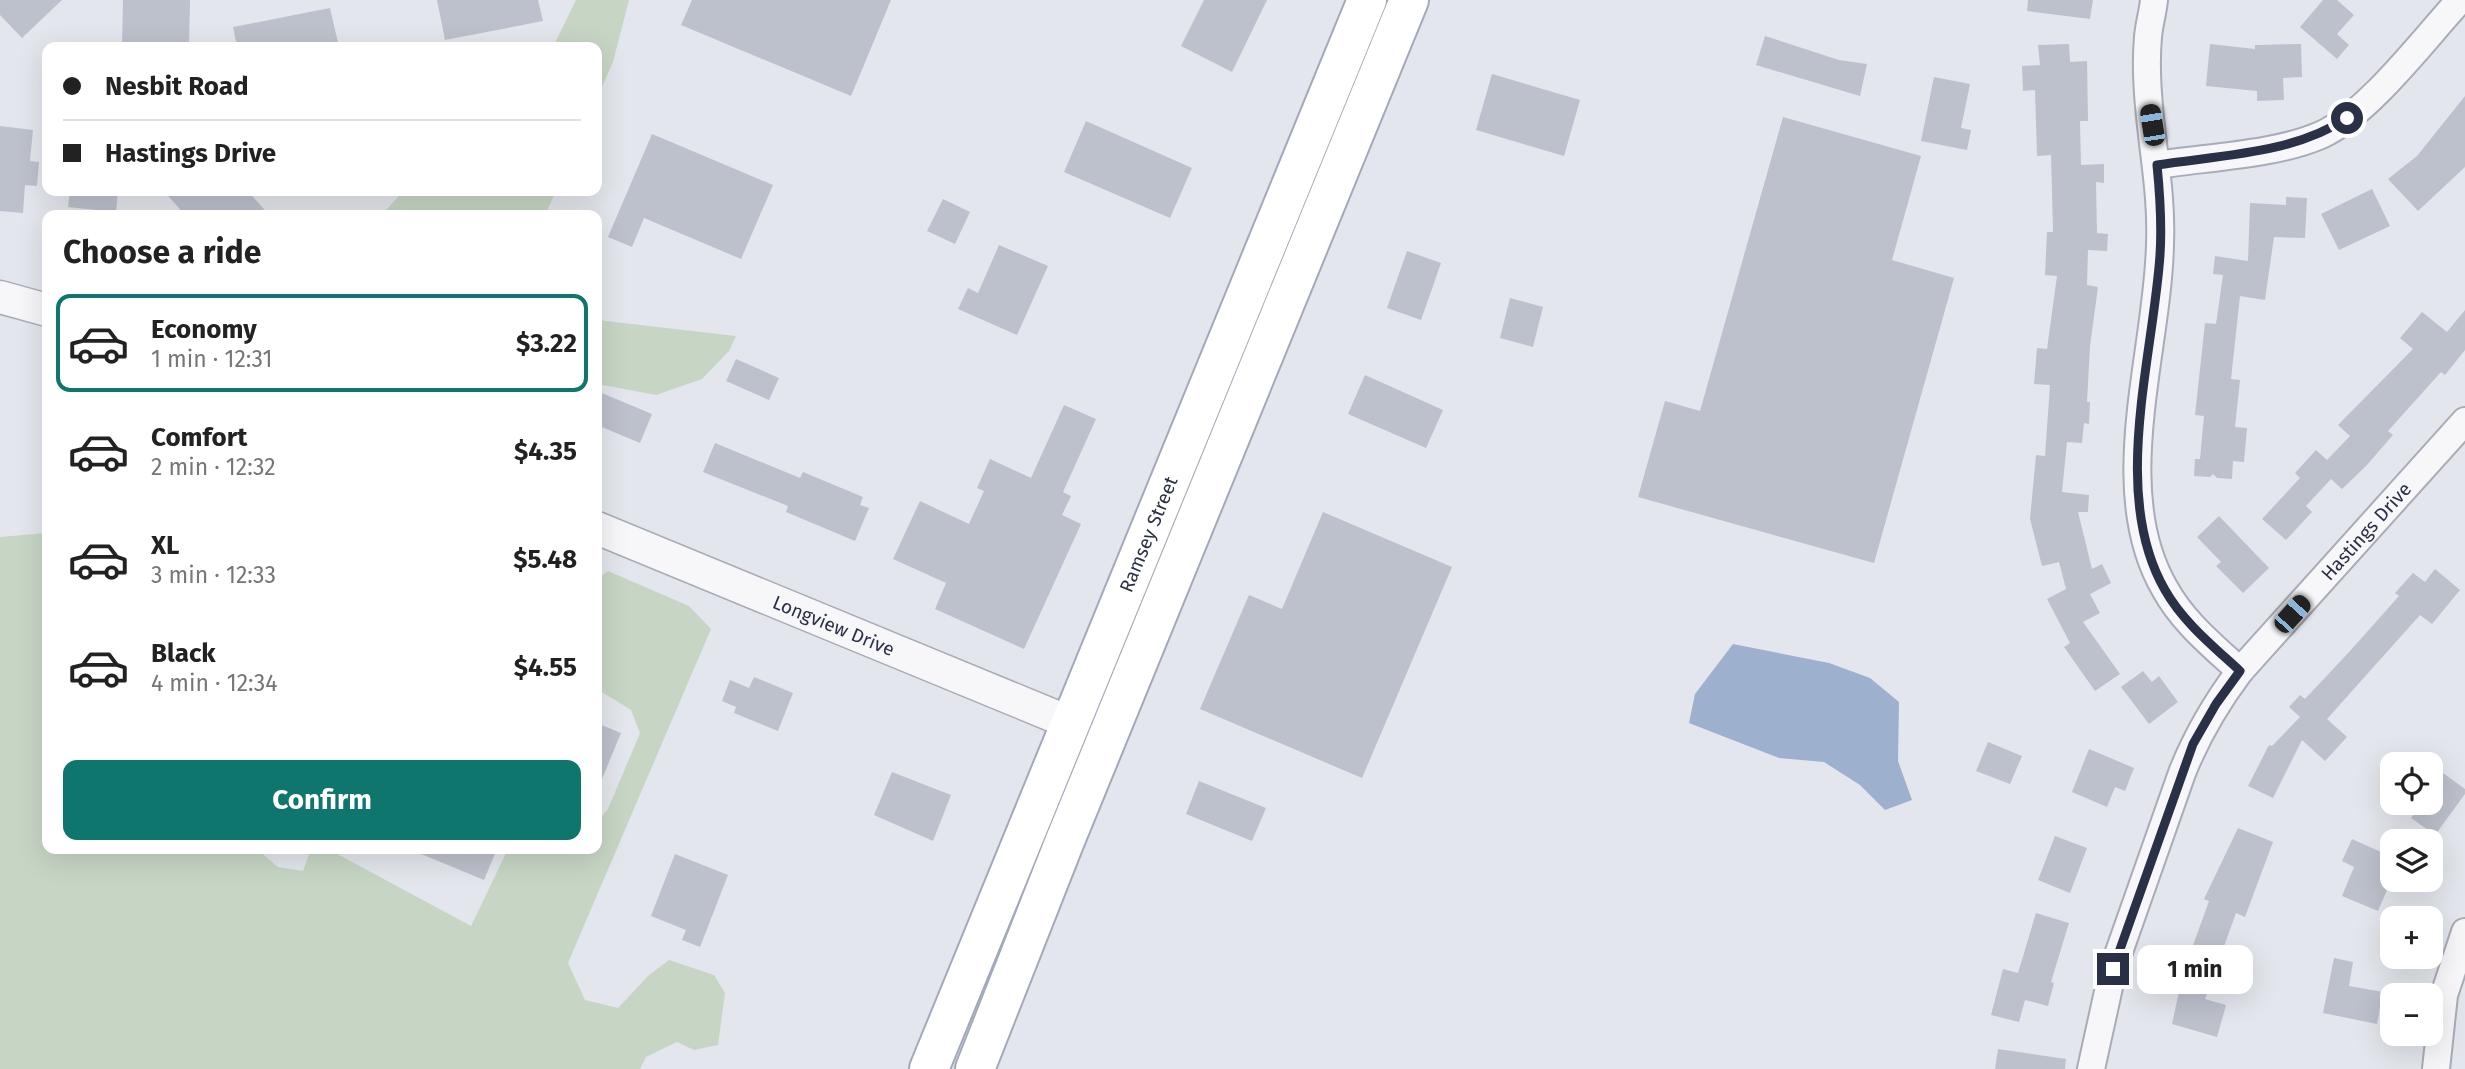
<!DOCTYPE html>
<meta charset="utf-8">
<style>
body{margin:0;font-family:"Fira Sans",sans-serif;background:#f2f2f2;color:#222;height:100vh;display:flex;flex-direction:column;font-size:26px;white-space:nowrap}
*{box-sizing:border-box;margin:0}
p{font-size:23px;color:#767676}
.icon{flex:none;width:38px;height:38px;fill:none;stroke:currentColor;stroke-width:2;stroke-linecap:round;stroke-linejoin:round}
.map{position:relative;flex:1;overflow:hidden}
.side{position:absolute;left:42px;top:210px;width:560px;height:644px;display:flex;flex-direction:column;background:#fff;border-radius:14px;box-shadow:0 7px 28px #0002}
.side>*{flex:none}
.guide{position:absolute;left:42px;top:42px;width:560px;height:154px;border-radius:14px;box-shadow:0 7px 28px #0002;display:grid;align-content:center;height:154px;padding:0 21px;background:#fff}
.buttons{position:absolute;left:2380px;top:752px;display:grid;gap:14px}
.buttons a{display:grid;place-items:center;width:63px;height:63px;border-radius:14px;background:#fff;box-shadow:0 7px 28px #0002;font-size:35px}
.end{position:absolute;width:32px;height:32px;margin:-16px;border:9px solid #2a3146;background:#fff;box-shadow:0 0 0 4px #fff}
.from{border-radius:50%}
.bubble{position:absolute;height:49px;border-radius:14px;background:#fff;box-shadow:0 7px 28px #0002;font-size:23px;font-weight:700;line-height:49px;text-align:center}
.car{position:absolute;width:21px;height:42px;margin:-21px -10px;border-radius:9px;box-shadow:0 0 5px 2px #0007;background:linear-gradient(#222 24%,#8ab4d8 0 40%,#222 0 76%,#8ab4d8 0 86%,#222 0)}
.guide b{display:flex;align-items:center;gap:24px;height:66px;font-size:26px}
.guide b+b{border-top:2px solid #e0e0e0}
.guide i{width:18px;height:18px;background:#222}
ul{padding:0;list-style:none}
li{display:flex;align-items:center;gap:21px;height:98px;margin:0 14px 10px;padding:0 7px;border:4px solid transparent;border-radius:14px}
li div{flex:1}
li b{display:block;font-size:26px}
li em{font-style:normal;font-weight:700}
li.selected{border-color:#0f766e}
li>.icon{width:63px;height:63px;stroke-width:1.5}
h2{padding:0 21px;font-size:32px;line-height:84px}
.action{display:flex;gap:14px;margin-top:auto;padding:14px 21px}
.action a{flex:1;height:80px;border-radius:14px;background:#0f766e;color:#fff;font-size:28px;font-weight:700;line-height:80px;text-align:center}
.map>svg:first-child{display:block}
.green{fill:#c7d6c4}
.water{fill:#9db0ce}
.building{fill:#bdc1cc}
.lines{fill:none;stroke-linecap:round;stroke-linejoin:round}
.minor-casing{stroke:#a8acb7;stroke-width:30}
.tertiary-casing{stroke:#a8acb7;stroke-width:35}
.primary-casing{stroke:#a2a9b9;stroke-width:42}
.minor{stroke:#f7f7fa;stroke-width:26}
.tertiary{stroke:#f7f7fa;stroke-width:32}
.primary{stroke:#fff;stroke-width:38}
.route{stroke:#2a3146;stroke-width:9}
.labels{text-anchor:middle;stroke-width:6;stroke-linejoin:round;paint-order:stroke}
.street-label{font-size:19px;fill:#2a3146;stroke:#f4f5f9}
</style>
<div class="map">
<svg width="2465" height="1069" viewBox="0 0 2465 1069">
<rect width="100%" height="100%" fill="#e3e6ec"/>
<!-- green -->
<path class="green" d="M576 0H629L613 62 597 98V47H553Z
M403 191H556L545 215H382Z
M597 320 736 336 729 351 702 379 656 395 597 384Z
M47 533V849H257L278 867 303 871 311 849H328L471 926 508 849H597V822L608 809 640 733 631 710 597 689V579L608 571 689 606 711 629 568 963 585 1000 618 1008 649 975 669 960 714 975 725 993 718 1045 694 1050 677 1042 646 1057 640 1069H0V537Z"/>
<!-- water -->
<path class="water" d="M1733 644 1829 663 1870 678 1899 702 1898 761 1912 800 1885 810 1860 785 1824 762 1779 758 1689 723 1695 694Z"/>
<!-- building -->
<path class="building" d="M0 0H62L22 38 0 15Z
M123 0H190L189 47 122 45Z
M437 0H538L543 21 445 40Z
M692 0H891L851 96 681 25Z
M1204 0H1267L1232 72 1181 46Z
M2028 0H2093L2090 19 2027 11Z
M2323 0H2337L2354 15 2337 34 2349 45 2337 59 2300 27Z
M330 8 339 47H237L233 27Z
M1765 36 1839 60 1867 64 1860 96 1756 65Z
M2069 44 2070 62 2087 61 2088 121H2080L2081 165 2104 164V183L2096 182 2097 233 2108 234 2107 251 2088 250 2087 285 2098 287 2090 346 2087 402H2090L2089 424 2084 423 2082 443 2067 442 2062 492 2089 495 2088 512H2078L2092 569 2102 564 2111 583 2090 594 2100 613 2083 622 2120 674 2095 691 2064 647 2070 643 2047 599 2066 589 2059 562 2042 566 2030 519 2036 455 2045 456 2050 385 2034 384 2037 348 2047 349 2057 276 2045 275 2047 232H2053L2051 155 2037 156 2035 90 2023 91 2022 66 2040 65 2038 45Z
M2210 44 2255 49V45L2301 44 2302 77 2283 78 2284 100 2257 101V91L2206 86Z
M1492 74 1580 100 1564 156 1476 130Z
M1934 77 1970 84 1961 128 1971 130 1967 150 1921 141Z
M2465 96V167L2418 211 2388 179 2417 156Z
M1783 117 1921 156 1892 260 1954 278 1874 563 1638 497 1665 401 1700 411Z
M1086 121 1192 168 1170 218 1064 172Z
M0 126 33 130 30 161 39 162 37 186 25 185 23 213 0 211Z
M652 134 773 185 741 259 644 218 632 247 608 237Z
M2372 189 2390 226 2339 250 2321 214Z
M70 191H118L116 212 68 207Z
M164 191H248L269 215H185Z
M2286 197 2307 198 2305 238 2274 237 2265 300 2240 296 2231 379 2240 380 2235 427 2247 428 2244 462 2233 461 2232 479 2217 478 2213 474 2210 477 2194 476 2195 459H2200L2204 416 2195 415 2205 323 2216 324 2223 275 2213 274 2215 256 2248 261 2250 203 2286 205Z
M943 199 970 212 955 244 927 231Z
M999 245 1048 266 1017 335 958 309 968 288 978 293Z
M1407 251 1441 263 1421 320 1387 308Z
M1510 298 1543 307 1533 347 1500 338Z
M2465 310V350L2445 375 2441 372 2388 431 2393 435 2367 465 2342 489 2331 479 2306 506 2312 512 2286 540 2262 519 2300 478 2295 473 2316 450 2327 460 2350 436 2338 425 2413 349 2400 338 2422 312 2447 332Z
M736 359 779 378 769 400 726 381Z
M1365 375 1443 410 1426 448 1348 414Z
M597 391 652 414 640 443 597 425Z
M1064 405 1096 419 1063 492 1071 496 1062 515 1081 524 1024 649 935 609 946 583 893 559 920 501 969 524 984 491 977 488 990 459 1031 478Z
M715 443 800 478 803 472 863 497 860 505 869 508 855 541 786 512 788 506 703 472Z
M1323 512 1452 567 1362 778 1200 709 1249 595 1282 609Z
M2219 516 2269 568 2243 593 2216 566 2221 562 2197 537Z
M2435 569 2460 590 2432 624 2420 615 2327 719 2347 737 2325 761 2302 740 2273 798 2248 786 2269 745 2272 746 2300 717 2289 707 2300 695 2305 699 2350 651 2399 596 2395 593 2413 573 2425 582Z
M2143 671 2152 682 2159 676 2178 702 2149 724 2121 687Z
M754 677 793 693 778 731 734 713 736 707 722 701 730 680 749 688Z
M597 723 621 733 597 791Z
M1988 742 2022 756 2010 784 1976 771Z
M2089 749 2134 768 2125 791 2115 787 2107 807 2072 792Z
M892 772 951 795 933 841 874 815Z
M2443 773 2465 789V794L2435 835 2411 818 2421 803H2431V790Z
M1199 781 1266 808 1252 841 1186 814Z
M2238 828 2273 842 2245 917 2236 913 2205 999 2226 1005 2217 1037 2172 1024 2183 973 2209 901 2204 899Z
M2055 836 2087 848 2070 893 2038 880Z
M2352 839 2392 857V890L2388 888 2378 911 2342 896 2354 867 2342 861Z
M409 849H497L484 880Z
M675 854 728 875 700 947 682 940 686 930 651 916Z
M2036 913 2069 923 2051 982 2054 983 2048 1006 2025 1000 2019 1022 1991 1015 2003 969 2018 973Z
M2334 958 2353 962 2349 986 2383 992 2377 1024 2323 1013Z
M1998 1049 2066 1059 2065 1069H1995Z"/>
<g class="lines">
<!-- minor casing -->
<g class="minor-casing">
<g id="minor">
<path d="M2154 0C2153 12 2149 24 2148 37 2146 59 2147 84 2149 106 2153 153 2162 196 2160 244 2158 351 2107 490 2165 589 2183 622 2213 646 2240 671"/>
<path d="M2157 165C2208 157 2275 155 2321 135 2368 114 2424 39 2460 0"/>
<path id="s1" d="M2091 1069 2113 969 2182 773C2197 735 2216 703 2240 671L2465 421"/>
<path d="M2436 1069 2444 995 2465 932"/>
</g>
</g>
<!-- tertiary casing -->
<g class="tertiary-casing">
<g id="tertiary">
<path d="M0 297 47 310"/>
<path id="s2" d="M597 528 1071 723"/>
</g>
</g>
<!-- primary casing -->
<g class="primary-casing">
<g id="primary">
<path id="s3" d="M929 1069 1367 0"/>
<path d="M975 1069 1064 843 1409 0"/>
</g>
</g>
<!-- minor -->
<use href="#minor" class="minor"/>
<!-- tertiary -->
<use href="#tertiary" class="tertiary"/>
<!-- primary -->
<use href="#primary" class="primary"/>
</g>
<g class="lines">
<!-- route -->
<path class="route" d="M2113 969 2193 744 2216 704 2240 671C2213 646 2183 622 2165 590 2110 495 2153 358 2160 255 2162 225 2160 195 2157 165 2221 155 2293 154 2347 118"/>
</g>
<g class="labels">
<!-- street labels -->
<g class="street-label">
<text dy="7" stroke="none"><textPath href="#s1" startOffset="616">Hastings Drive</textPath></text>
<text dy="7" stroke="none"><textPath href="#s3" startOffset="578">Ramsey Street</textPath></text>
<text dy="7" stroke="none"><textPath href="#s2" startOffset="256">Longview Drive</textPath></text>
</g>
</g>
</svg>
<div class="buttons">
<a><svg class="icon" aria-label="locate" viewBox="0 0 24 24"><circle cx="12" cy="12" r="6"/><path d="M12 2v4M12 18v4M2 12h4M18 12h4"/></svg></a>
<a><svg class="icon" aria-label="layers" viewBox="0 0 24 24"><path d="M12 4l9 5-9 5-9-5zM3 14l9 5 9-5"/></svg></a>
<a>+</a>
<a>−</a>
</div>
<i class="end from" style="left:2347px;top:118px"></i>
<i class="end" style="left:2113px;top:969px"></i>
<div class="bubble" style="left:2137px;top:945px;width:116px">1 min</div>
<i class="car" style="left:2152px;top:125px;rotate:351deg"></i>
<i class="car" style="left:2292px;top:614px;rotate:42deg"></i>
<div class="guide">
<b><i class="from"></i>Nesbit Road</b>
<b><i></i>Hastings Drive</b>
</div>
<section class="side">
<h2>Choose a ride</h2>
<ul>
<li class="selected"><svg class="icon" aria-label="car" viewBox="0 0 24 24"><path d="M5 17H2v-5l4-1 3-4h7l3 4 3 1v5h-3M9 17h6M6 11h13"/><circle cx="7" cy="17" r="2"/><circle cx="17" cy="17" r="2"/></svg><div><b>Economy</b><p>1 min · 12:31</p></div><em>$3.22</em></li>
<li><svg class="icon" aria-label="car" viewBox="0 0 24 24"><path d="M5 17H2v-5l4-1 3-4h7l3 4 3 1v5h-3M9 17h6M6 11h13"/><circle cx="7" cy="17" r="2"/><circle cx="17" cy="17" r="2"/></svg><div><b>Comfort</b><p>2 min · 12:32</p></div><em>$4.35</em></li>
<li><svg class="icon" aria-label="car" viewBox="0 0 24 24"><path d="M5 17H2v-5l4-1 3-4h7l3 4 3 1v5h-3M9 17h6M6 11h13"/><circle cx="7" cy="17" r="2"/><circle cx="17" cy="17" r="2"/></svg><div><b>XL</b><p>3 min · 12:33</p></div><em>$5.48</em></li>
<li><svg class="icon" aria-label="car" viewBox="0 0 24 24"><path d="M5 17H2v-5l4-1 3-4h7l3 4 3 1v5h-3M9 17h6M6 11h13"/><circle cx="7" cy="17" r="2"/><circle cx="17" cy="17" r="2"/></svg><div><b>Black</b><p>4 min · 12:34</p></div><em>$4.55</em></li>
</ul>
<div class="action"><a>Confirm</a></div>
</section>
</div>
